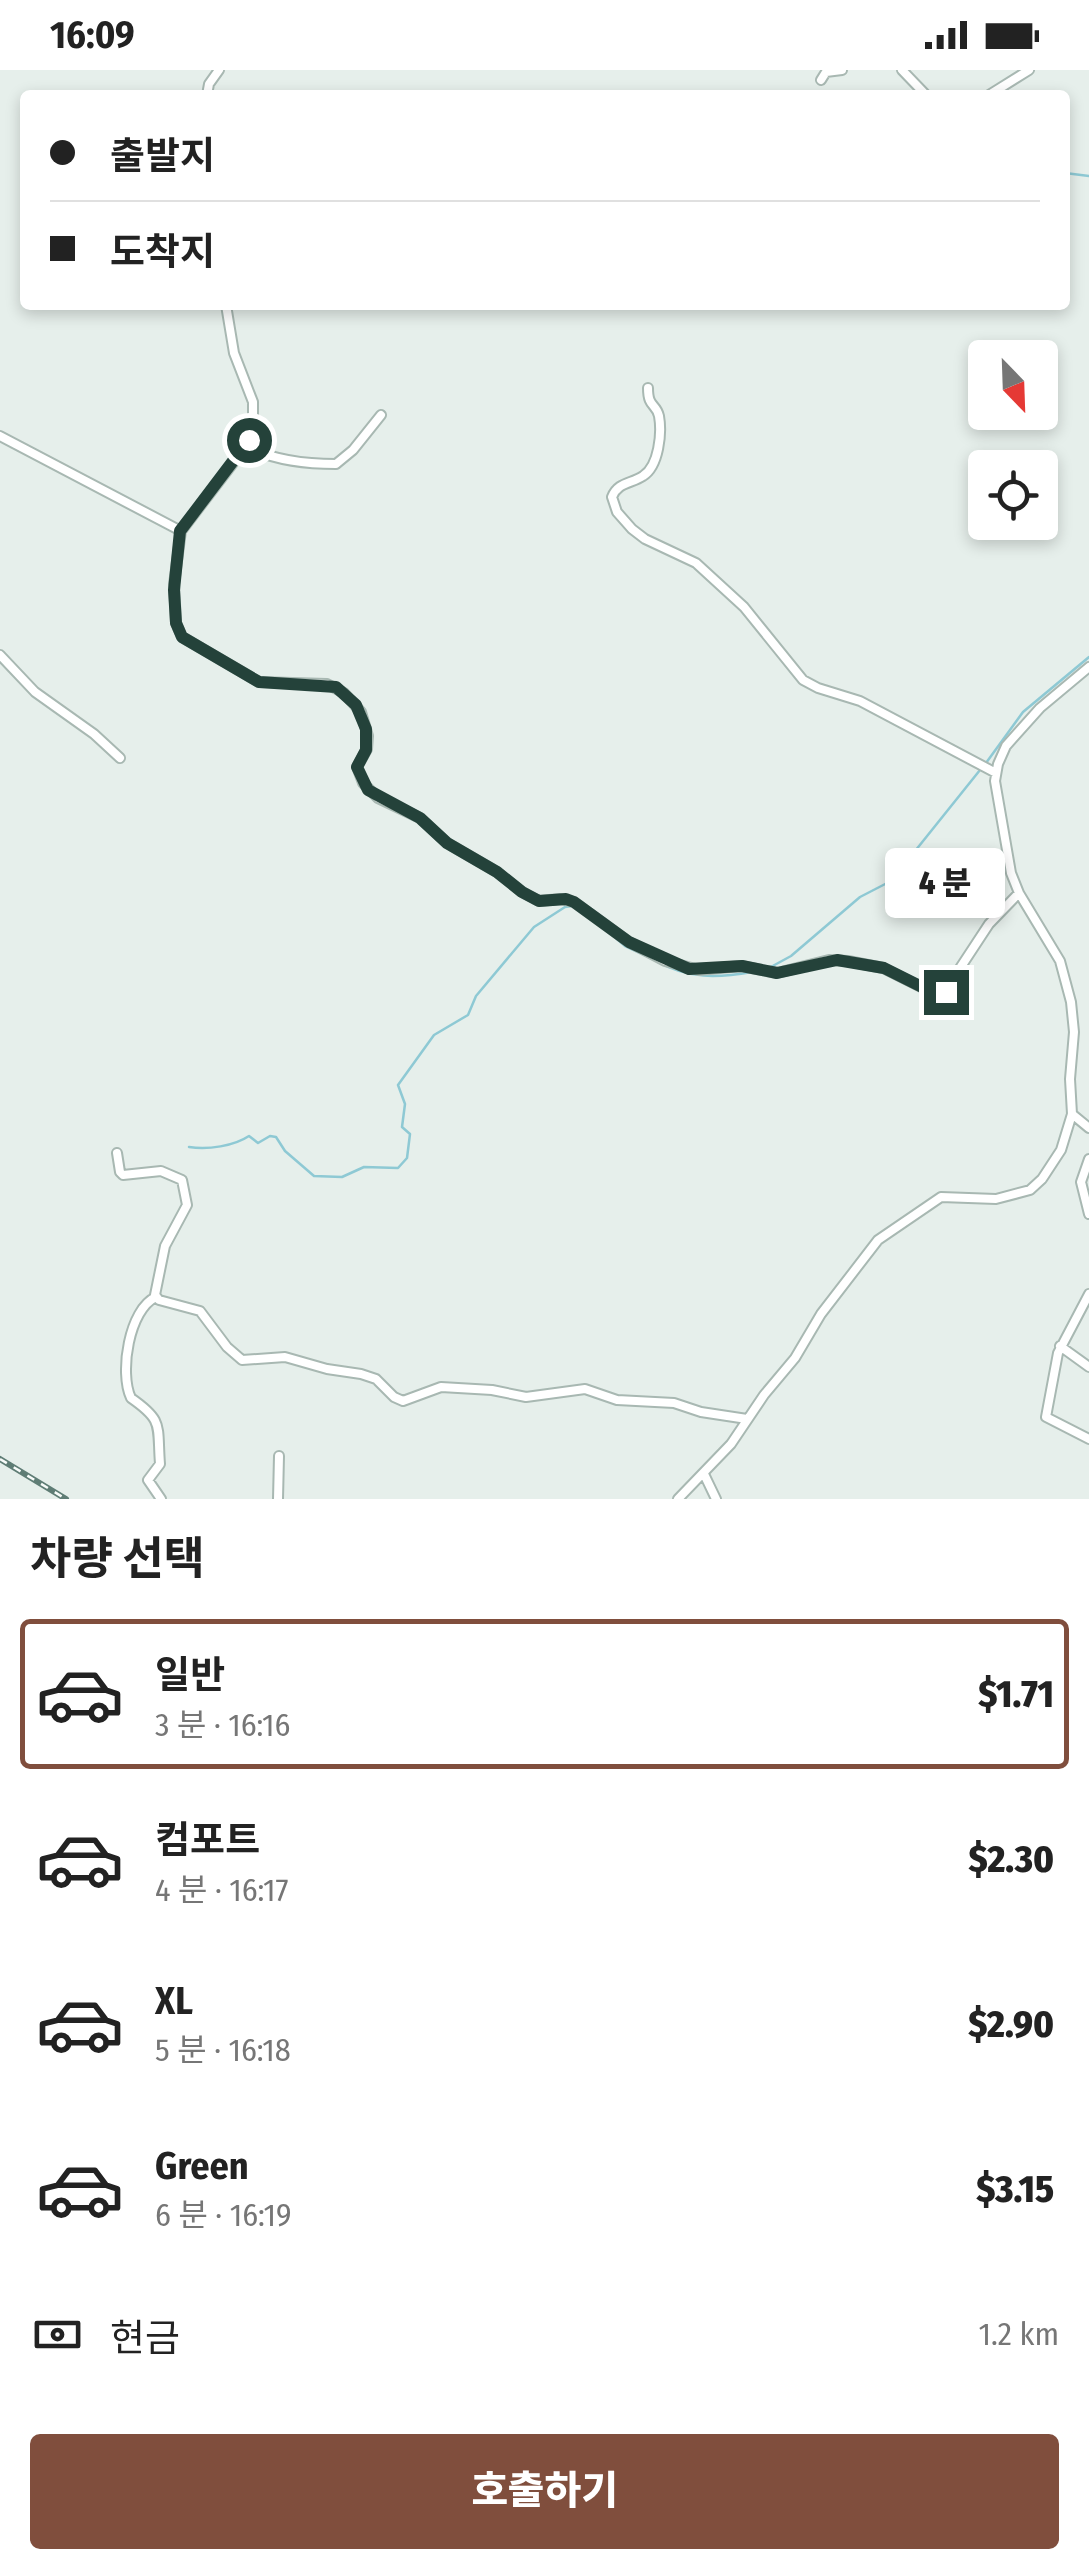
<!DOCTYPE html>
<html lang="ko">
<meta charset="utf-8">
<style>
body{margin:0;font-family:"Fira Sans Condensed","Noto Sans KR",sans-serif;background:#f2f2f2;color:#222;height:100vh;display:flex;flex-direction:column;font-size:38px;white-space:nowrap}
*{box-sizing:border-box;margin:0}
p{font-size:32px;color:#767676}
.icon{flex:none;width:55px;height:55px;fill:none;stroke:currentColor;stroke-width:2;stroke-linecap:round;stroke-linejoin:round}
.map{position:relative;height:1429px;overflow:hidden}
.side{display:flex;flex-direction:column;background:#fff;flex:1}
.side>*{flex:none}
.guide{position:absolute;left:20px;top:20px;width:1050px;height:220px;border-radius:10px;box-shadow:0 5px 15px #0003;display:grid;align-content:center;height:220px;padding:0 30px;background:#fff}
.needle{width:65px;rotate:157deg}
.tools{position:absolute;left:968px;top:270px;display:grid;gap:20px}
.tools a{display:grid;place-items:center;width:90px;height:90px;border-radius:10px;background:#fff;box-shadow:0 5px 15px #0003;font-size:50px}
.end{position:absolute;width:45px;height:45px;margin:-22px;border:12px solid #24423a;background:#fff;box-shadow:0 0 0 5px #fff}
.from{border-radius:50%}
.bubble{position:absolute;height:70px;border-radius:10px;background:#fff;box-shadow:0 5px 15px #0003;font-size:32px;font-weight:800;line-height:70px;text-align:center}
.guide b{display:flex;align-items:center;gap:35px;height:95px;font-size:38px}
.guide b+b{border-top:2px solid #e0e0e0}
.guide i{width:25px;height:25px;background:#222}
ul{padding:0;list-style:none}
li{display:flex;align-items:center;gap:30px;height:150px;margin:0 20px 15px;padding:0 10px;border:5px solid transparent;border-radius:10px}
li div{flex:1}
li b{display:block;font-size:38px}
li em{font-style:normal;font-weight:800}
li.active{border-color:#804e3d}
li>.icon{width:90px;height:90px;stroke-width:1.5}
h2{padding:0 30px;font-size:45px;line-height:120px}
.pay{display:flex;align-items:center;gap:25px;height:110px;padding:0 30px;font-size:38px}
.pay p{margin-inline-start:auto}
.button{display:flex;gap:20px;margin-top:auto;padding:20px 30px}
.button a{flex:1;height:115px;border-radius:10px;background:#804e3d;color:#fff;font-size:40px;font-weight:800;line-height:115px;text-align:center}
.status{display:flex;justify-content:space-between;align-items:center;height:70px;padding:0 50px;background:#fff;direction:ltr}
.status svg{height:28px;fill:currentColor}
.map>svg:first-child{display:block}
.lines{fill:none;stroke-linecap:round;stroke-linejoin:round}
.stream{stroke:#8ec9d4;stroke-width:2.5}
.minor-casing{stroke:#a8b8b2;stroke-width:12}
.minor{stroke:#fff;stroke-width:8}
.rail-casing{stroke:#5f7d75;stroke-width:6}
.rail{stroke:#f7fbf9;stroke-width:2.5;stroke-dasharray:8;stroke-linecap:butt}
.route{stroke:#24423a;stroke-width:12}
</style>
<div class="status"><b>16:09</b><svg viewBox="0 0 49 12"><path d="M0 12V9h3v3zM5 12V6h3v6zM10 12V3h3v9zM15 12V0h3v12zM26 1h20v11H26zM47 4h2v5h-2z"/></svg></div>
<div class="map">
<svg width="1089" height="1429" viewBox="0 0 1089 1429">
<rect width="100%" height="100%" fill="#e6efeb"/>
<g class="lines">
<!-- stream -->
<path class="stream" d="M1065 103 1089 106
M986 693 1023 642 1089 587
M611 864 625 876 651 888
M658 892C688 909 718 908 752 902
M769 898 791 886 860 827 891 811 980 700
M189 1077C208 1080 234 1076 249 1066L258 1073 270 1066 276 1067 285 1081 314 1106 342 1107 364 1097 398 1098 407 1088 410 1064 402 1057 405 1034 398 1015 434 965 468 945 476 926 534 857 565 837 572 836"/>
<!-- minor casing -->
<g class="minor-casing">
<path id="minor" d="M902 0 926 25
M821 10 826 2 842 0
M207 25 209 14 219 0
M989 25 1029 0
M226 235 234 283 253 332V351L246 376 181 461 174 514 176 553 182 567 259 612 327 614 344 623 361 642 368 666 367 679 357 697 363 713 378 728 420 748 447 773 497 802 522 822 539 831 560 829 574 832 629 872 665 891 699 900 741 896 777 903 829 890 848 891 883 898 935 924H943L989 854 1019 823
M648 318C648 338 656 333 659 346 662 363 659 396 643 406 631 414 618 412 612 427L617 442 632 459 645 469 696 493 744 537 803 610 818 618 860 631 996 703
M0 366 181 461
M246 376C272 390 306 394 336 394L353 380 381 345
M0 585 35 622 94 664 120 688
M1072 1044 1089 1058
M117 1083 120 1102 123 1105 161 1101 182 1110 187 1135 165 1176 155 1225 159 1230 200 1241 227 1277 242 1290 285 1287 327 1299 361 1304 376 1309 394 1327 403 1331 441 1317 492 1320 526 1327 585 1319 617 1330 674 1333 701 1342 747 1349
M1089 1089 1081 1112 1089 1144
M1089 1224 1058 1283 1046 1347 1089 1369
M156 1227C129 1239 119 1303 131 1328 164 1351 157 1355 160 1394L148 1410 161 1429
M1060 1276 1089 1297
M704 1404 716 1429
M278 1429 279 1386
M678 1429 731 1374 764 1325 795 1288 821 1244 878 1170 941 1127 996 1129 1030 1120 1042 1109 1061 1080 1072 1044 1070 1009 1074 962 1071 932 1060 891 1019 823 1011 803 995 711 998 694 1006 676 1040 638 1089 597"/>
</g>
<!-- minor -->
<use href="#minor" class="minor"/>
<!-- rail casing -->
<g class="rail-casing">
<path id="rail" d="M0 1389 66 1429"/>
</g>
<!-- rail -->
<use href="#rail" class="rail"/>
</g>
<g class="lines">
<!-- route -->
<path class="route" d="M249 370 180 461 174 520 176 553 182 567 259 612 336 617 356 635 366 659V680L357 697 368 720 420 748 447 773 497 802 522 822 539 831 566 829 574 832 629 872 689 899 742 896 777 903 837 890 884 898 936 924 946 922"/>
</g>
</svg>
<div class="tools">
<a><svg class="needle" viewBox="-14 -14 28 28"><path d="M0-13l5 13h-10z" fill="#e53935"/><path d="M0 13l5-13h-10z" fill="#767676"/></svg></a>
<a><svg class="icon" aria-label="locate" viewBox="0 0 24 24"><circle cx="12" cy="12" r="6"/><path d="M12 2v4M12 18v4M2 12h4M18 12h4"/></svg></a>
</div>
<i class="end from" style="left:249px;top:370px"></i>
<i class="end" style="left:946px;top:922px"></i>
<div class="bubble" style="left:885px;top:778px;width:120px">4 분</div>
<div class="guide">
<b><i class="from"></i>출발지</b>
<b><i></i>도착지</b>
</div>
</div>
<section class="side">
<h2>차량 선택</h2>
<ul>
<li class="active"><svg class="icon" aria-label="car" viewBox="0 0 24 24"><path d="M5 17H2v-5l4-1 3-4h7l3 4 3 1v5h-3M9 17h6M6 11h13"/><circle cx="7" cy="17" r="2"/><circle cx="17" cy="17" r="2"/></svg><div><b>일반</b><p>3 분 · 16:16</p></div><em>$1.71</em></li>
<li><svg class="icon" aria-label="car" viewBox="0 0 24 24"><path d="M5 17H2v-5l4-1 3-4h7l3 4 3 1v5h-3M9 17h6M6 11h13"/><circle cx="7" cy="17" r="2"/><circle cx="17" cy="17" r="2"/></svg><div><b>컴포트</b><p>4 분 · 16:17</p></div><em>$2.30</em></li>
<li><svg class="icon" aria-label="car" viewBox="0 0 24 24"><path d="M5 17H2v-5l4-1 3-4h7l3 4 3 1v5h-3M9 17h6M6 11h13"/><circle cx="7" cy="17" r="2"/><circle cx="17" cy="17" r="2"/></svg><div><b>XL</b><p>5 분 · 16:18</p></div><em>$2.90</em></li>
<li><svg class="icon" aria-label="car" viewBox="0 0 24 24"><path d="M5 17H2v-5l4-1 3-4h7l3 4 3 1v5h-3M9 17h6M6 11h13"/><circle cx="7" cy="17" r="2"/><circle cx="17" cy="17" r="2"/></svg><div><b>Green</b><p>6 분 · 16:19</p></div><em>$3.15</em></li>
</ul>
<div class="pay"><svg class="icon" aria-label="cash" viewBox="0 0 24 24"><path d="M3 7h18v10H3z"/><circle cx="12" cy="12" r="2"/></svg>현금<p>1.2 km</p></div>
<div class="button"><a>호출하기</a></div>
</section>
